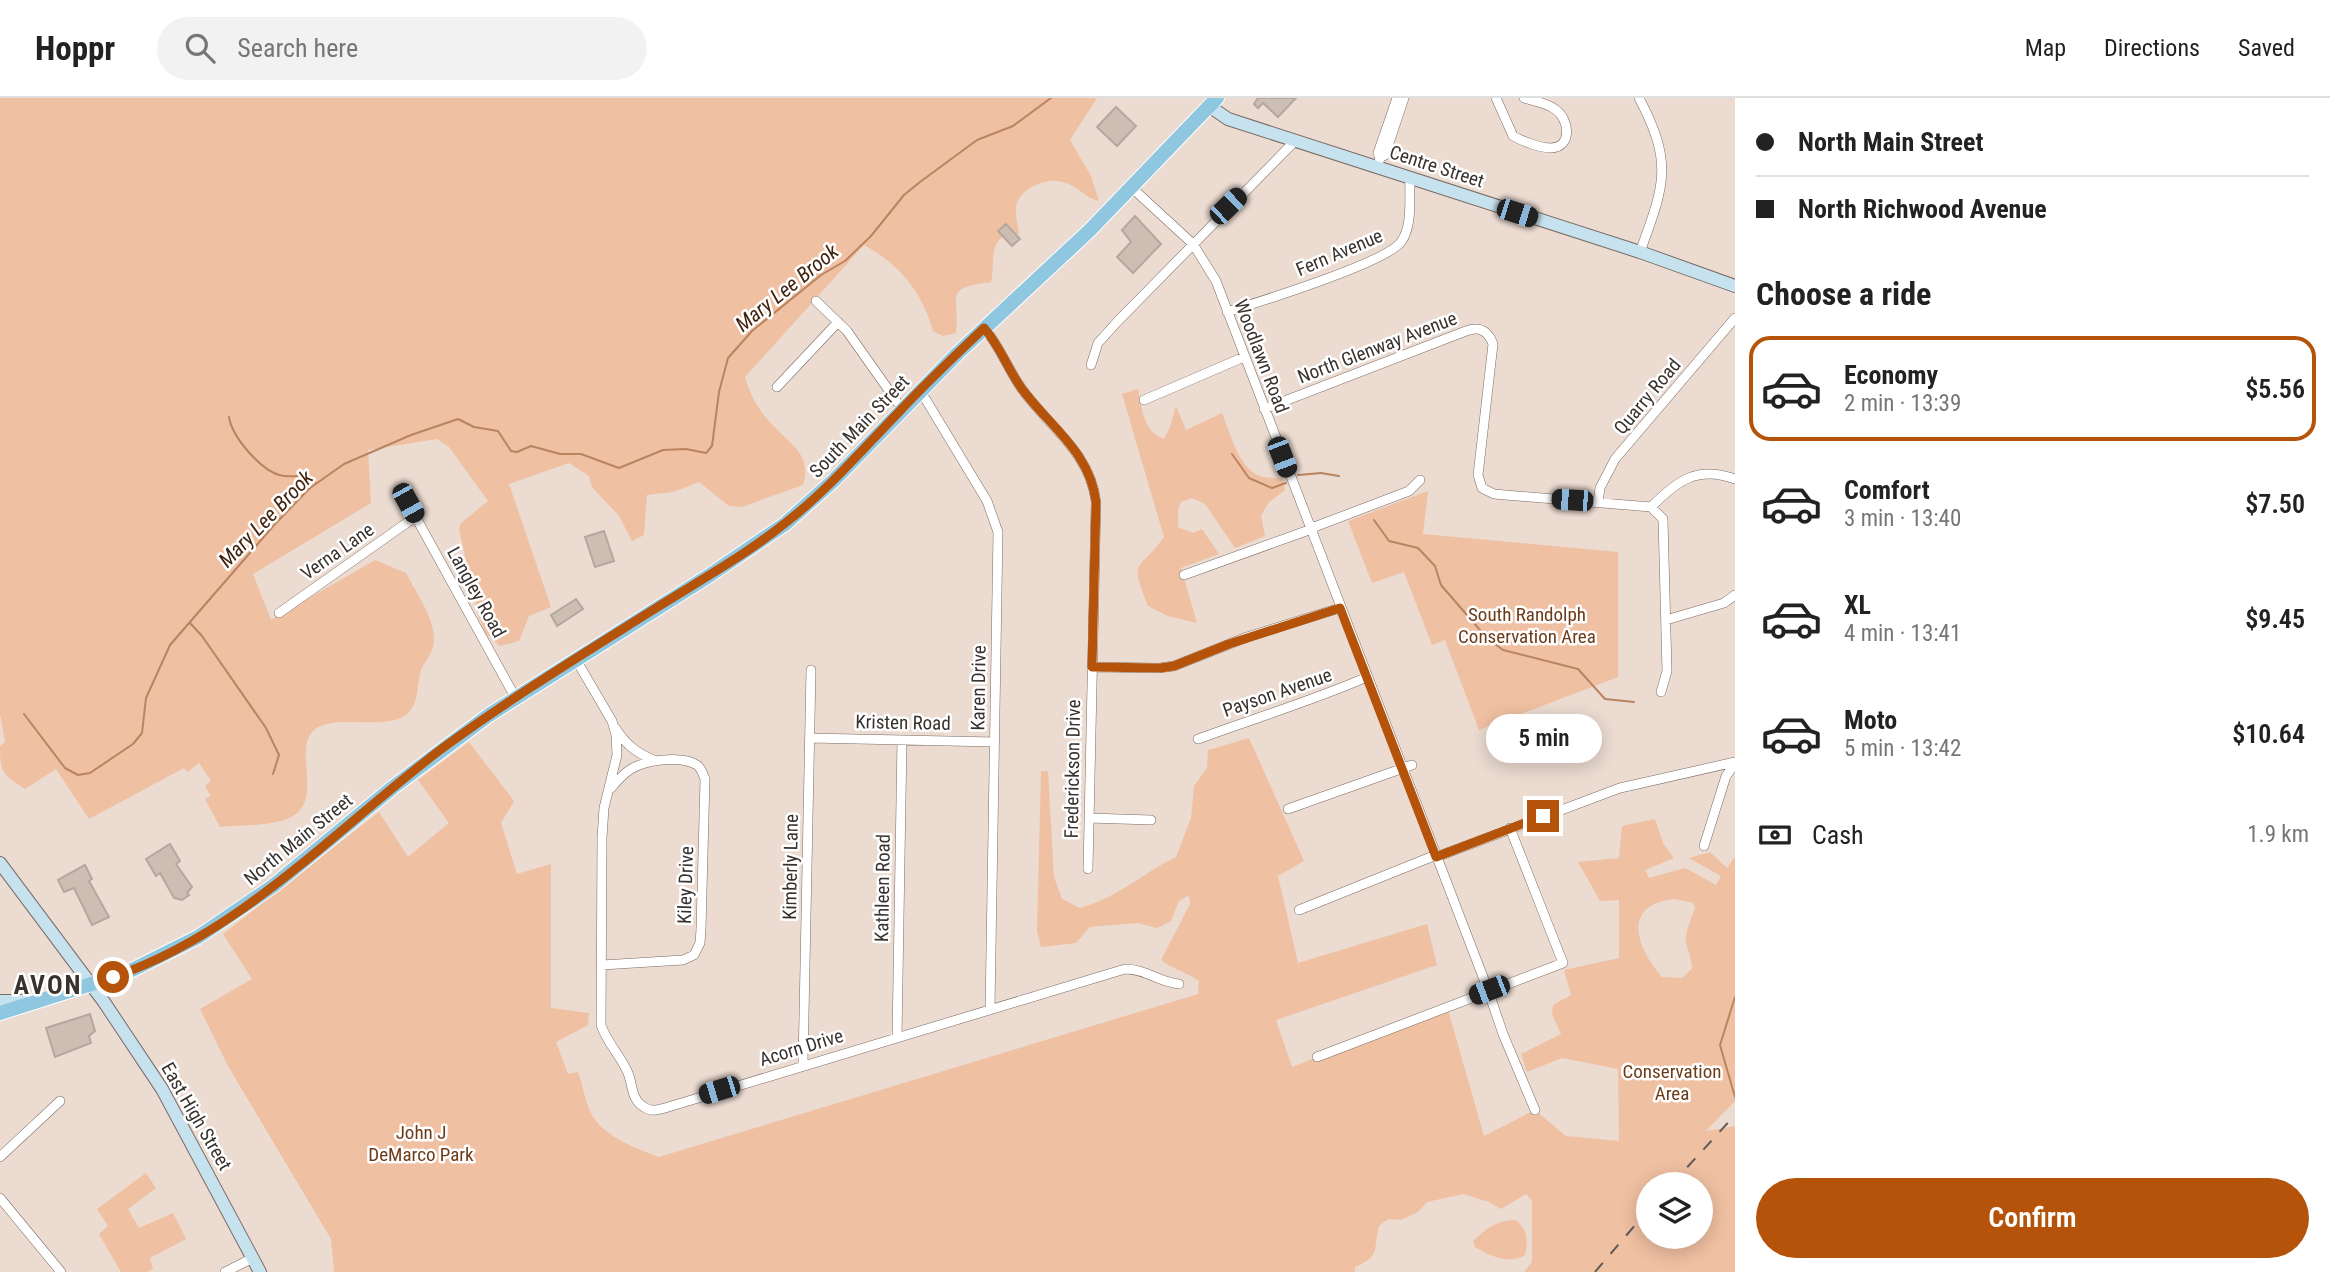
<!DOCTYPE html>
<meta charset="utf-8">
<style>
body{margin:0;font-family:"Roboto Condensed",sans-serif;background:#f2f2f2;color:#222;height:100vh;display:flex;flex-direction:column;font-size:26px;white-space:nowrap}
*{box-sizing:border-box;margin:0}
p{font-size:23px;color:#767676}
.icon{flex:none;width:38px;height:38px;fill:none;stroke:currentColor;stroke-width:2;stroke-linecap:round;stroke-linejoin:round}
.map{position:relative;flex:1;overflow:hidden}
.panel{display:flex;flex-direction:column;background:#fff;width:595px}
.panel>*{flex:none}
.banner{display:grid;align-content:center;height:154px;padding:0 21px;background:#fff}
.fabs{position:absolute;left:1636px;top:1074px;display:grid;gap:14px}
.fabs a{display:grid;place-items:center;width:77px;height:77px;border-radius:50%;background:#fff;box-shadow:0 4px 18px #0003;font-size:35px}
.end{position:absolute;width:32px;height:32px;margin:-16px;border:9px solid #b45309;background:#fff;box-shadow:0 0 0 4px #fff}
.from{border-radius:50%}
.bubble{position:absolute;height:49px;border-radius:24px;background:#fff;box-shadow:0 4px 18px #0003;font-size:23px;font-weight:600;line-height:49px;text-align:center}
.car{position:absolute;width:21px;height:42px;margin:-21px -10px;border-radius:9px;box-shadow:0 0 5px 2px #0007;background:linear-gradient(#222 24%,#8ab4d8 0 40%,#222 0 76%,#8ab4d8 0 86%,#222 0)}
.banner b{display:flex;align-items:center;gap:24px;height:66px;font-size:26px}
.banner b+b{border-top:2px solid #e0e0e0}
.banner i{width:18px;height:18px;background:#222}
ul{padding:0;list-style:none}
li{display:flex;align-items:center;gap:21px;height:105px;margin:0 14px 10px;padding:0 7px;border:4px solid transparent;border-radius:21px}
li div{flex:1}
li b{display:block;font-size:26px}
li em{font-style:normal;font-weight:600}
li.active{border-color:#b45309}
li>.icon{width:63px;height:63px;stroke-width:1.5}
h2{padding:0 21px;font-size:32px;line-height:84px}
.pay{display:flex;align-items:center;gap:18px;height:77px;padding:0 21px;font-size:26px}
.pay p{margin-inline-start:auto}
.cta{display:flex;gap:14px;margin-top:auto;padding:14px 21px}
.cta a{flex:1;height:80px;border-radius:42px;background:#b45309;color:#fff;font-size:28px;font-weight:600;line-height:80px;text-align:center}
header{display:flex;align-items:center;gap:42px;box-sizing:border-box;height:98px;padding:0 35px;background:#fff;border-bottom:2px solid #e0e0e0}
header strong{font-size:33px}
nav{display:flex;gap:38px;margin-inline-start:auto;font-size:24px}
.search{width:490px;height:63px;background:#f2f2f2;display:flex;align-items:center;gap:18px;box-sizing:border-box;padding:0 24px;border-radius:38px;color:#767676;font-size:26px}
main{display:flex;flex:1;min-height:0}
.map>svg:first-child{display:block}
.green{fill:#f0c0a2;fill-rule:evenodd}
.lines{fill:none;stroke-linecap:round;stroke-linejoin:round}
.stream{stroke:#ba8461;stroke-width:2}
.building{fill:#cdbeb4;stroke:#b6a79e;stroke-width:2}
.street-casing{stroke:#7a6c63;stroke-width:10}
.secondary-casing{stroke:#7a6c63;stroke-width:14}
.primary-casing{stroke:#fff;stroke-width:16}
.street{stroke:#fff;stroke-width:9}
.secondary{stroke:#c7e2ef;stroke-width:12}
.primary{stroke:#8fc6e0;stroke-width:14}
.rail{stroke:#635a56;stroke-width:2;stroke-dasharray:12 12;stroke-linecap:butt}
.route{stroke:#b45309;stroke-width:9}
.labels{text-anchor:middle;stroke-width:5;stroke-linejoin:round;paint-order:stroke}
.street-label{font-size:19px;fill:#38322f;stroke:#fff}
.park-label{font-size:19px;fill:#6c3b18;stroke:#fff}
.water-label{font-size:21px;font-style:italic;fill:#41230e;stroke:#fff}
.district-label{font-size:26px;font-weight:bold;letter-spacing:2px;fill:#38322f;stroke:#fff}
</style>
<header>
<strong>Hoppr</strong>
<div class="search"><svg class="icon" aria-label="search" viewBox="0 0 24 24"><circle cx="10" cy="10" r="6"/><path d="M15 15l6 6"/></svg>Search here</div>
<nav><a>Map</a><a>Directions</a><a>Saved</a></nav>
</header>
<main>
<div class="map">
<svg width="1735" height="1174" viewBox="0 0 1735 1174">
<rect width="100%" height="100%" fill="#ebdbd1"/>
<!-- green -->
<path class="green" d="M0 0H1097L1070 42 1091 78 1099 103C1085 100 1079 89 1066 85 1049 78 1019 89 1016 109 1015 117 1018 128 1019 136 986 135 996 162 991 184 942 190 960 198 956 235L943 238 933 233C922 194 900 167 864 147L745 279C749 295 758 311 769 323 787 345 813 354 803 387L742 409 729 408 699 384 673 394 647 397 644 437 632 443 619 418 592 389 589 378 569 365 509 386 551 509 529 518 519 543 500 548 485 535 478 517 459 431 461 425 488 403 449 349 437 341 368 352 371 405 253 476 271 522 375 462 406 475C416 495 439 526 433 549 431 558 424 564 421 572 417 586 419 601 410 613 392 636 333 613 313 633 292 655 328 708 284 722 265 728 240 727 220 729L205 701 211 698 205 688 211 683 199 665 188 674 184 670 89 721 56 671 25 691C3 677 0 675 0 648L5 644 0 616Z
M1138 291C1142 311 1143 333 1164 341L1170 329 1176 308 1186 332 1222 315C1230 335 1238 368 1259 378 1266 380 1275 380 1282 380L1285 392 1269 404 1261 418 1265 438 1235 450 1205 406 1192 400 1181 404 1178 411V429L1193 435 1202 431 1219 456 1181 470 1197 525 1168 518 1148 508C1128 459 1139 474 1164 439L1122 296Z
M1428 393 1423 436 1618 454V579L1479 632 1445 542 1432 547 1404 474 1372 485 1348 423Z
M1249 640 1304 763 1278 778 1298 865 1427 826 1437 867 1276 922 1292 969 1447 908 1484 1038 1535 1012 1566 1038 1619 1043 1618 971 1562 960 1527 974 1521 956 1561 936 1552 916 1553 907 1571 897 1564 872 1619 860V802L1600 803 1578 764 1619 760 1622 728 1655 721 1663 745 1674 760 1645 772 1649 780 1685 770 1716 787 1721 778 1689 760 1710 754 1727 770 1735 759V1003L1706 1033 1735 1028V1174H1524L1532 1164V1103L1526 1096 1501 1111 1489 1104 1463 1096 1427 1104 1418 1114 1401 1122 1388 1121 1379 1128C1373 1152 1381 1158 1355 1169V1174H334L331 1141 228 968 200 911 252 881 223 836 379 714 408 759 449 725 418 682 469 644 514 703 501 725 517 776 551 766V910L589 915 588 927 556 944 568 976 578 974C583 987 585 1005 592 1017 606 1040 635 1050 659 1059L1198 896 1199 883C1186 874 1172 871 1161 862L1190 806 1189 797 1179 803 1171 823 1157 830 1138 825 1090 829 1076 845 1041 849 1037 833 1041 673H1048L1054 779 1062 801 1080 810C1119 799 1141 776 1176 759L1191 720 1194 688 1207 670 1208 652ZM1675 801 1693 805 1695 810C1692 820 1685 832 1686 843 1687 853 1692 860 1692 871L1682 880 1662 879C1637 851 1620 806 1675 801ZM1648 1087H1701V1139H1648Z
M146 1075 156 1090 128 1111 139 1130 173 1115 186 1141 150 1160 153 1171 147 1174H121L99 1136 108 1128 97 1111Z
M1515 1122C1528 1130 1528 1143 1525 1157 1508 1167 1491 1158 1475 1149L1473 1143C1485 1131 1498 1122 1515 1122Z"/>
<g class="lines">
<!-- stream -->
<path class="stream" d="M229 319C232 339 260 371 279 377 289 380 298 377 307 378L315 384
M1232 356 1249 380 1272 390 1286 385
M1298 377 1321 375 1339 378
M1374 422 1389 443 1418 450 1435 468 1441 487 1486 539 1503 552 1578 571 1605 601 1634 604
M190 525 202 538 266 630 279 657 273 676
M24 616 65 670 78 677 90 675 133 646 142 635 146 600 170 547 275 426 310 390 344 366 411 337 458 321 474 329 498 333 511 353 517 354 531 348 560 356H581L619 370 663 352 686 351 706 355 712 348 719 294 728 260 752 233 821 177 845 163 871 138 904 97 920 84 977 42 1013 28 1051 0
M1735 999 1720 947 1735 899"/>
</g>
<!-- building -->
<path class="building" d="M1258 0H1296L1278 19 1263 5 1258 10 1254 6Z
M1116 9 1136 28 1117 48 1097 29Z
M1135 118 1161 146 1133 175 1117 159 1131 144 1122 132Z
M1006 126 1020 141 1012 148 998 133Z
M604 433 614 463 595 469 585 439Z
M576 501 583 511 557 528 551 517Z
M170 746 180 763 176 766 192 789 187 795 189 797 182 802 174 800 160 775 156 778 146 761Z
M85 767 92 781 89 783 109 819 92 827 74 790 64 794 58 782Z
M90 916 95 933 89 938 91 945 55 959 46 930Z"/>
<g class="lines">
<!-- street casing -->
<g class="street-casing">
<path id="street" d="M1496 0 1513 38C1522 43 1540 50 1551 50 1573 49 1569 21 1556 12 1548 5 1534 3 1524 0
M1639 0C1674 66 1664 88 1640 154
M1380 60 1385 57 1404 0
M1377 70 1380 60 1378 55 1397 0
M1131 89 1193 146 1216 183 1488 892 1503 936 1535 1012
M816 203 847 233 902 311
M1227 214C1259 204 1385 165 1401 144 1413 128 1409 99 1410 81
M984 230C1000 248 1008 272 1022 291 1049 329 1090 354 1096 404L1088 771
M1091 267 1098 245 1117 224 1295 43
M777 289 838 224
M920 292 987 403 998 434 990 911
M1144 302 1244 259
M1264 311 1466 233C1480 228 1488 233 1493 246L1478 377 1482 390 1494 396 1651 409 1663 421 1667 573 1661 594
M1598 404 1600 390 1615 361 1735 220
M408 405 515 599
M1651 409C1677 383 1697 367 1735 381
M1309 431 1409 393 1420 382
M1184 477 1309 432
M279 515 415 419
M1666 522 1724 505 1735 497
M575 560 612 623 616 637 617 657 604 710 602 740 601 927C607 945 621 958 628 975 633 987 631 1002 644 1009 651 1014 657 1012 665 1010L1125 871C1146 871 1158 884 1179 886
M1092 569 1159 570 1174 568 1247 539 1340 510
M616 631C626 647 638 656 656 663
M810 640 995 644
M1198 641C1255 620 1312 603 1367 579
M1288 711 1412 667
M1089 720 1151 722
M1704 748 1726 678 1735 666
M1436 759 1620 690 1735 664
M1299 812 1436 757
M602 867 683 862 694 857 700 845 701 831 705 681C703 676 701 670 697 667 681 657 646 662 631 671 623 676 617 683 611 690
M897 939 902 642
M1317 959 1563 865 1510 730
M803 966 811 572
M0 1059 60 1003
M0 1100 61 1174
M225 1174 253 1160"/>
</g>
<!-- secondary casing -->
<g class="secondary-casing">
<path id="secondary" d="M1209 8 1228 21 1640 154 1735 188
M0 765 104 904 162 991 260 1174
M0 903H28"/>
</g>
<!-- primary casing -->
<g class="primary-casing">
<path id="primary" d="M0 915 126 875 198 839 273 788 392 690 489 617 707 479 785 426 833 383 958 255 1090 132 1217 0"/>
</g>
<!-- street -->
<use href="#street" class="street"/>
<!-- secondary -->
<use href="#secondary" class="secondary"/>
<!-- primary -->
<use href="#primary" class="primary"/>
<!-- rail -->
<path class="rail" d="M1671 1087 1735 1017
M1595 1174 1648 1112"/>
</g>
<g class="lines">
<!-- route -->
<path class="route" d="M113 879C240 836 335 732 440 652 509 601 583 556 656 510 699 483 744 458 784 426 826 394 861 353 898 315 926 285 955 258 984 230 1000 248 1008 272 1022 291 1050 329 1090 354 1096 404L1092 569 1160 570 1174 568 1229 546 1340 510 1436 759 1543 718"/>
</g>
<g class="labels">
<!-- street labels -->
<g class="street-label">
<text transform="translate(1437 68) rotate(18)" y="7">Centre Street</text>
<text transform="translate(1339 154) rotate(-23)" y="7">Fern Avenue</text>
<text transform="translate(1377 249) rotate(-21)" y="7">North Glenway Avenue</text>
<text transform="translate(1262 258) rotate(69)" y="7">Woodlawn Road</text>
<text transform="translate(1647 298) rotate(-50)" y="7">Quarry Road</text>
<text transform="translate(859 328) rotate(-46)" y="7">South Main Street</text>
<text transform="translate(337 453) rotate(-35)" y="7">Verna Lane</text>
<text transform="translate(477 494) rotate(61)" y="7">Langley Road</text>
<text transform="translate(978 590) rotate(-89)" y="7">Karen Drive</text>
<text transform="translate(1277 594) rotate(-19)" y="7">Payson Avenue</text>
<text transform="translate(903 624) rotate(1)" y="7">Kristen Road</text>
<text transform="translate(1072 671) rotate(-89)" y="7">Frederickson Drive</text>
<text transform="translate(298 741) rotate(-39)" y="7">North Main Street</text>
<text transform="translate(790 769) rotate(-89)" y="7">Kimberly Lane</text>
<text transform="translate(685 787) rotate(-88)" y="7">Kiley Drive</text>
<text transform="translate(882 790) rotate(-89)" y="7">Kathleen Road</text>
<text transform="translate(801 949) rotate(-17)" y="7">Acorn Drive</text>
<text transform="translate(197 1018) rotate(60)" y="7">East High Street</text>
</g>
<!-- park labels -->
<g class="park-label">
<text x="1527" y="523">South Randolph<tspan x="1527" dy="22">Conservation Area</tspan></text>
<text x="1672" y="980">Conservation<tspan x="1672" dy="22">Area</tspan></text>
<text x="421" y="1041">John J<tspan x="421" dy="22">DeMarco Park</tspan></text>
</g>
<!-- water labels -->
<g class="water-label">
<text transform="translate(787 190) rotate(-39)" y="7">Mary Lee Brook</text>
<text transform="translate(266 421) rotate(-46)" y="7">Mary Lee Brook</text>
</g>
<!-- district labels -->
<g class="district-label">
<text x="48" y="896">AVON</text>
</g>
</g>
</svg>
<div class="fabs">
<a><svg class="icon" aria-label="layers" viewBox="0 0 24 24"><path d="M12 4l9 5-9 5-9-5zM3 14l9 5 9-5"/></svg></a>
</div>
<i class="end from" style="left:113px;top:879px"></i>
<i class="end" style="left:1543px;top:718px"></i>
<div class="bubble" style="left:1486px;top:616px;width:116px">5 min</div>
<i class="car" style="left:1228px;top:108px;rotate:46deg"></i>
<i class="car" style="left:1517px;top:115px;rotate:108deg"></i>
<i class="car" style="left:1282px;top:359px;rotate:159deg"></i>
<i class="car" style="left:1572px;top:402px;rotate:274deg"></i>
<i class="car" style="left:408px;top:405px;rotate:151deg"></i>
<i class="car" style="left:1489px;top:892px;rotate:249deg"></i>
<i class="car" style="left:719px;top:992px;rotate:253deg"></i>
</div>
<section class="panel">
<div class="banner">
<b><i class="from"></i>North Main Street</b>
<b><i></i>North Richwood Avenue</b>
</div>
<h2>Choose a ride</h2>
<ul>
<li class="active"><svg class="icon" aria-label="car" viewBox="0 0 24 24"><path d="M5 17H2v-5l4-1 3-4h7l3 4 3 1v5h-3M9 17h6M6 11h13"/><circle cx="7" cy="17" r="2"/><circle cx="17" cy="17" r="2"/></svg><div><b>Economy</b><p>2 min · 13:39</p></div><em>$5.56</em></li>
<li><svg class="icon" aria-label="car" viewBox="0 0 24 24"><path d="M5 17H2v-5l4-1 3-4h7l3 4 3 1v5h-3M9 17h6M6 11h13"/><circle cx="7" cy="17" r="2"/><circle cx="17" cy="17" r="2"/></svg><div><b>Comfort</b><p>3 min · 13:40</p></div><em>$7.50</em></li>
<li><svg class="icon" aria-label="car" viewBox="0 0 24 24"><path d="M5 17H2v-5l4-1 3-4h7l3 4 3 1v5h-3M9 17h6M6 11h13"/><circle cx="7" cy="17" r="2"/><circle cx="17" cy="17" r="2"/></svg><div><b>XL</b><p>4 min · 13:41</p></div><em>$9.45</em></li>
<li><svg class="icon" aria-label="car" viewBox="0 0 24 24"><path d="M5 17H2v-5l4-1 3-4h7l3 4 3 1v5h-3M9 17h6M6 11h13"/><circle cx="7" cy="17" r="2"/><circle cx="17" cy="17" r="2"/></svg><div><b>Moto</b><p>5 min · 13:42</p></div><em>$10.64</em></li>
</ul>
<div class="pay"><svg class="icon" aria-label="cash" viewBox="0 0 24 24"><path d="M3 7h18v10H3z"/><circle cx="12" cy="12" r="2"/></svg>Cash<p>1.9 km</p></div>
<div class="cta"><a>Confirm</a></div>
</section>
</main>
